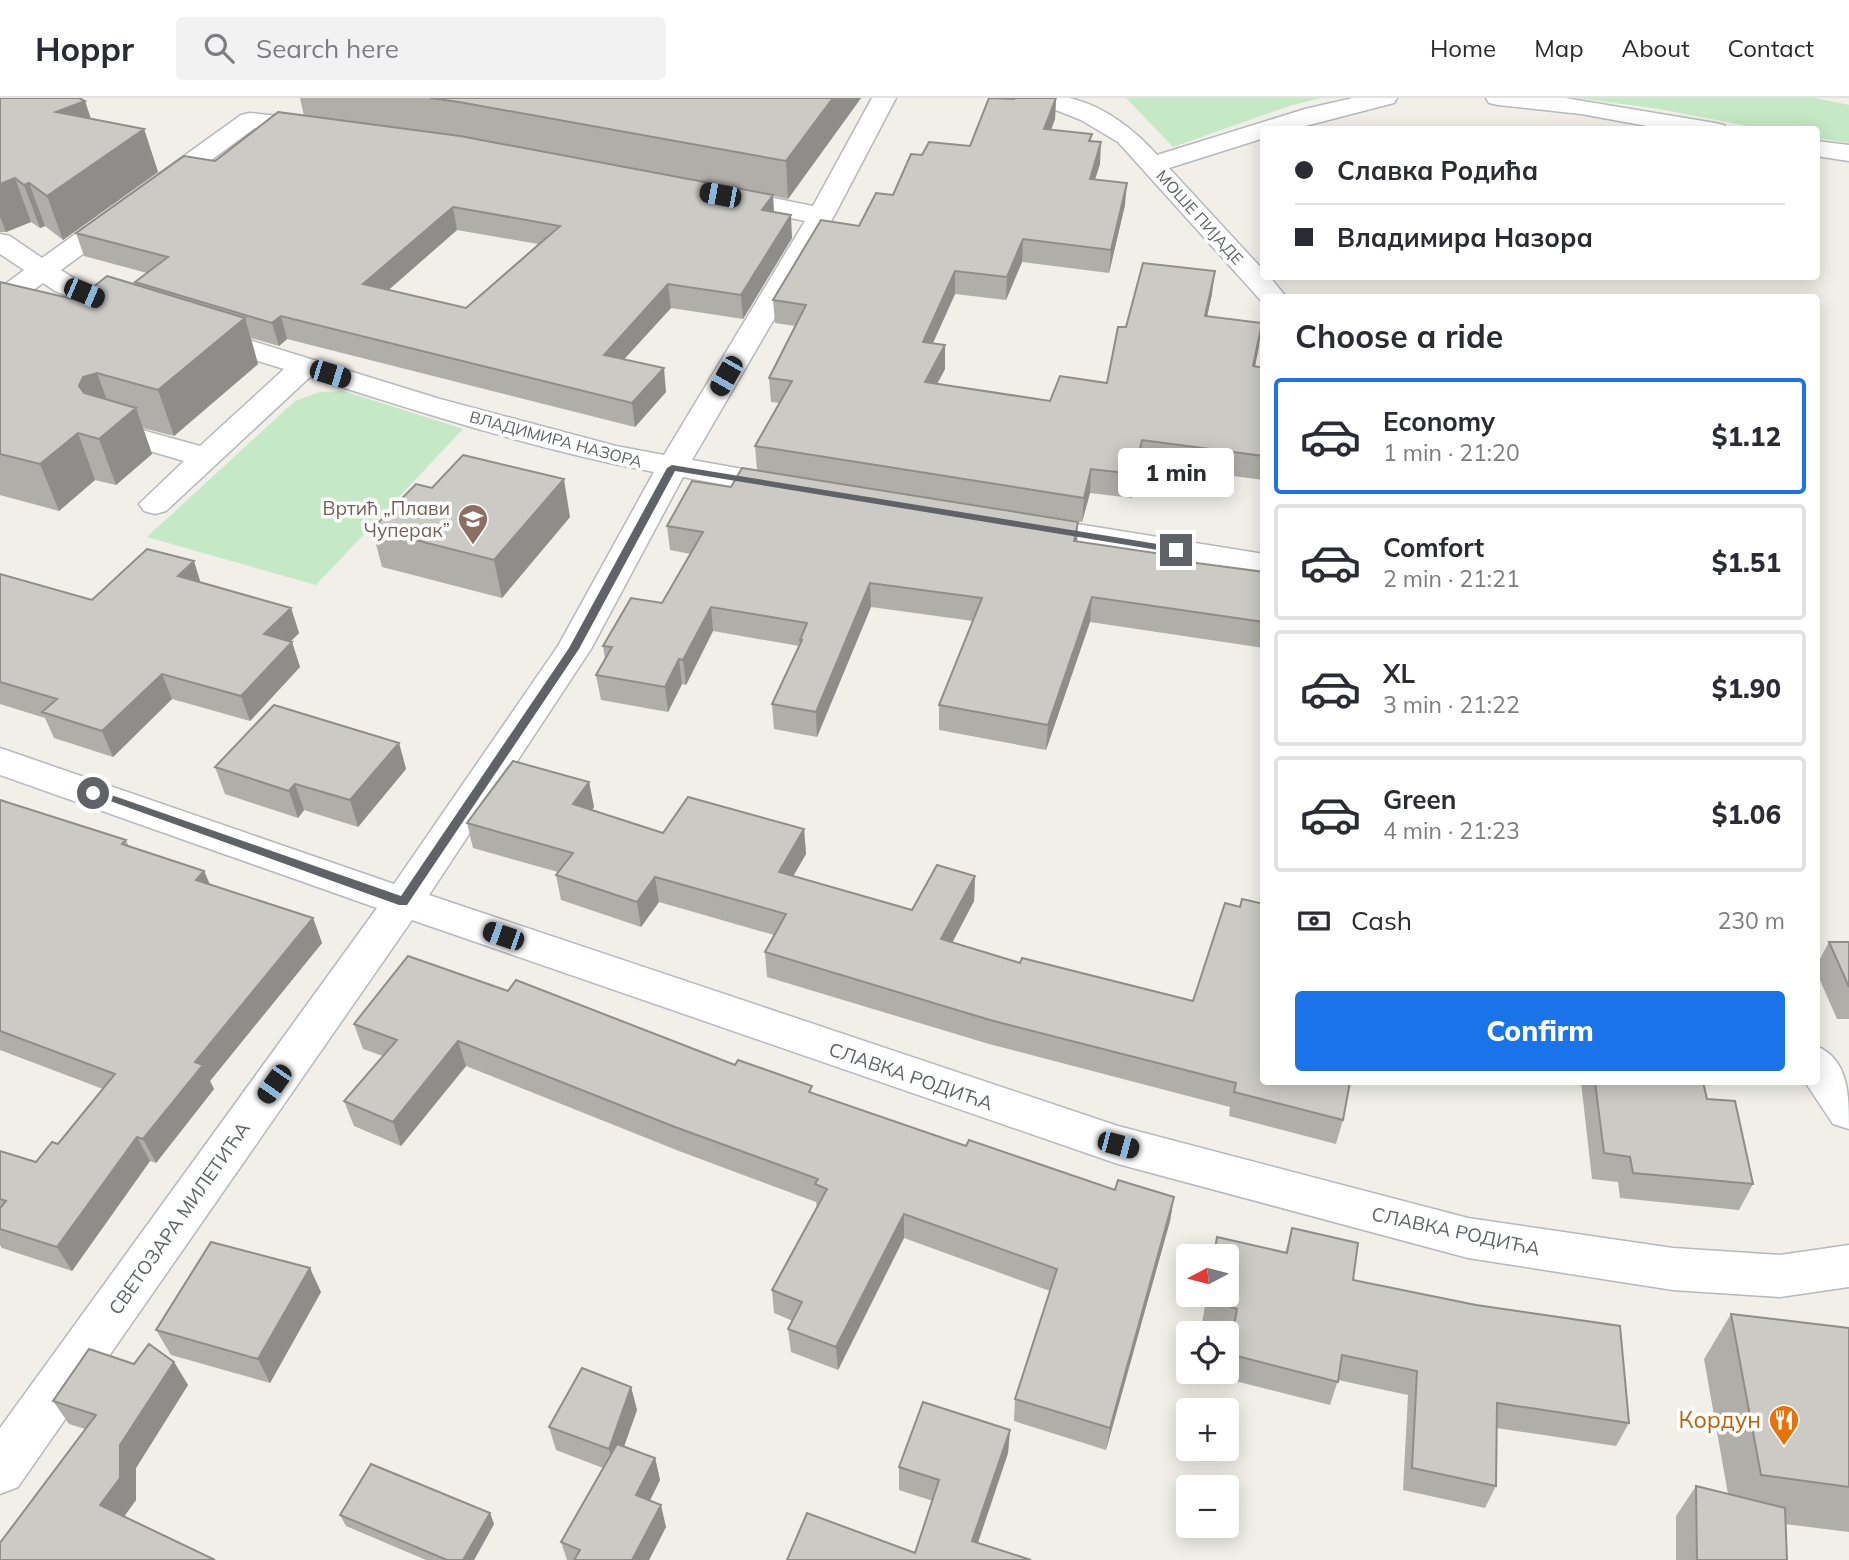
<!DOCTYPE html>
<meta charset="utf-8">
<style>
body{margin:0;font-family:Mulish,sans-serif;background:#f2f2f3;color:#2b2b33;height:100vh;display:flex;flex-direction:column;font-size:26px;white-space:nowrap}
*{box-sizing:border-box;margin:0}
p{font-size:23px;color:#7c7c81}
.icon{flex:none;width:38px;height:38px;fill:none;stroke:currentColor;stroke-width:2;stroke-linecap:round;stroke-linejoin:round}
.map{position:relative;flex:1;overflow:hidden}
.panel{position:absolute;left:1260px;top:196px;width:560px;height:791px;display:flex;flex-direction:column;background:#fff;border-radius:7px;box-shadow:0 4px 18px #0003}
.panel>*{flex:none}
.banner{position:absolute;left:1260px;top:28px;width:560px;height:154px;border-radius:7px;box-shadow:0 4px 18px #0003;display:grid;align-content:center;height:154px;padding:0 35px;background:#fff}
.needle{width:46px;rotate:263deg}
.fabs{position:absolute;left:1176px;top:1146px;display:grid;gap:14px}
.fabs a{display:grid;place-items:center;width:63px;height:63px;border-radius:7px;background:#fff;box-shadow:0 4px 18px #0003;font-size:35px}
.end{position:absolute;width:32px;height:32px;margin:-16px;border:9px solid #5f6368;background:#fff;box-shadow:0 0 0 4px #fff}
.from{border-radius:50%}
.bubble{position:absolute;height:49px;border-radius:7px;background:#fff;box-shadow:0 4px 18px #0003;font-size:23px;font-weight:800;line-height:49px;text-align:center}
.car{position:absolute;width:21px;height:42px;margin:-21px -10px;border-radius:9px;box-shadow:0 0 5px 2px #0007;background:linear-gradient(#222 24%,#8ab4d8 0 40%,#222 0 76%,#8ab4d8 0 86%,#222 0)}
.banner b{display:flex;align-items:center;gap:24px;height:66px;font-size:26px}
.banner b+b{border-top:2px solid #e1e1e2}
.banner i{width:18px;height:18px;background:#2b2b33}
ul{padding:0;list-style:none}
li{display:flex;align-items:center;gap:21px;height:116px;margin:0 14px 10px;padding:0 21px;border:4px solid #e1e1e2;border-radius:7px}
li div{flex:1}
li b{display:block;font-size:26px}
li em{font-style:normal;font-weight:800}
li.active{border-color:#1a73e8}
li>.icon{width:63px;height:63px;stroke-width:1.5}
h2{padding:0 35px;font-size:32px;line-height:84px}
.pay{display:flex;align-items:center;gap:18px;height:77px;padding:0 35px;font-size:26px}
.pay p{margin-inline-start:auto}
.cta{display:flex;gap:14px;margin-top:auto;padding:14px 35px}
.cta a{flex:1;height:80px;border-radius:7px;background:#1a73e8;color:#fff;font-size:28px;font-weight:800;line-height:80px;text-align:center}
header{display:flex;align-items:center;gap:42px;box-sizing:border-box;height:98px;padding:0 35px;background:#fff;border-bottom:2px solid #e1e1e2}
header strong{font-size:33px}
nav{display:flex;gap:38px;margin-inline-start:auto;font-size:24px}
.search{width:490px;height:63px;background:#f2f2f3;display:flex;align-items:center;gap:18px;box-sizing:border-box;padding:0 24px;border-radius:7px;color:#7c7c81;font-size:26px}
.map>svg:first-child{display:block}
.green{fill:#c5e8c5}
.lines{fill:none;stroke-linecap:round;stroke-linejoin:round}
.minor-casing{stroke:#b5b8bc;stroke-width:3}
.minor{fill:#fff;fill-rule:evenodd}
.wall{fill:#afaea9;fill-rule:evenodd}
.shaded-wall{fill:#8f8d8a}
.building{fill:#cccac5;stroke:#8f8d8a;stroke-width:2;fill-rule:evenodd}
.route{fill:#5f6368}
.labels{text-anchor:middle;stroke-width:7;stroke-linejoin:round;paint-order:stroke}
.far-street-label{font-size:16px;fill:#5f6368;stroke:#fff}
.education-label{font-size:19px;fill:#785e54;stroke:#fff;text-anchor:end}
.street-label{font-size:19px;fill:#5f6368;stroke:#fff}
.near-food-label{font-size:23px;fill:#c56008;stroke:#fff;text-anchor:end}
</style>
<header>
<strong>Hoppr</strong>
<div class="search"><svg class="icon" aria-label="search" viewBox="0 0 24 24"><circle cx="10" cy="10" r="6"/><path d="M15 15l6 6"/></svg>Search here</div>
<nav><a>Home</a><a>Map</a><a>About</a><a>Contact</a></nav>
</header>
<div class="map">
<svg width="1849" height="1462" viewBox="0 0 1849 1462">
<rect width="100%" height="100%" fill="#f1efe8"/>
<!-- green -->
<path class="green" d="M1126 0H1321L1289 8 1173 49Z
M1579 0H1815L1849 7V45L1817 40 1816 32 1764 31 1659 11Z
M344 293 463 331 316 487 147 439 295 303 320 294Z"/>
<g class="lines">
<!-- minor casing -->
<g class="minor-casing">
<path id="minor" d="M872 0H896L834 118 692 362 788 379 799 382 804 389 799 396 788 399 683 379 591 551 429 797 1118 1028 1468 1120 1673 1150 1780 1157 1849 1147V1189L1780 1199 1673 1192 1468 1160 1118 1066 412 822 18 1389 0 1396V1330L377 810 0 677V650L394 786 558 548 654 374C538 352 423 315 310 279L166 413 155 416 144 413 139 406 184 363 102 339 98 333 102 327 113 324 200 348 284 271 194 243 190 237 194 231 204 228 440 301 616 348 664 357 805 123 714 104 710 98 714 92 723 90 813 108Z
M1035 0C1046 0 1058 0 1069 0 1103 7 1135 32 1157 57L1305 11 1353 0H1397L1394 5 1290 32H1264V40L1169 70 1264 173V178H1269L1287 200H1264V206L1118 44 1081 22 1038 5Z
M1486 0H1565L1715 25 1724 27 1727 32H1669L1581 16 1498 7 1489 5Z
M250 15 319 22 328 24 331 29 328 34 319 36 255 30 61 172 75 181 143 208 147 214 143 220 133 222 123 220 55 193 43 185 10 209 0 211V190L24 172 0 156V136L10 138 42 160 241 17Z
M1816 43 1849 47V63L1816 58Z
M1027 418 1264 456V476L1016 435 1011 428 1016 421Z
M1816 948C1849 961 1849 997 1849 1031L1833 1026 1805 984H1816Z"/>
</g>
<!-- minor -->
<use href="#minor" class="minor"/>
</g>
<!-- wall -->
<path class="wall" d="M0 0 85 3 91 21 144 31 158 74 63 142 45 128 40 130 31 124 6 134H0Z
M300 0H861L788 101 773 98 774 114 792 140 743 221 671 210 624 261 666 294 635 329 287 241 279 248 251 240 258 266 174 338 143 330 152 356 116 387 95 382 59 413 0 397V184L77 202 136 187 135 184 147 175 84 158 76 135 304 18ZM457 132 538 146 466 210 388 192Z
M1056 0 1055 21 1051 32 1092 36 1091 43 1100 66 1095 81 1125 107 1109 175 1022 164 1006 202 955 196 933 245 945 271 937 286 1050 303 1107 285 1126 229 1212 196 1207 219 1262 225 1255 269 1264 270V382L1139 366 1132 400 1090 395 1082 424 757 372 755 348 780 305 771 304 769 280 795 228 775 225 773 202 859 128 893 97 922 57 970 48 1014 1Z
M731 389 1078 424 1077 443 1182 463 1264 474V550L1090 524 1046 652 939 632V607L973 523 871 509 817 639 774 631 772 606 799 548 713 533 686 587 682 586 668 614 601 602 596 577 605 561 603 548 662 505 691 456 670 452 667 428Z
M570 419 502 500 382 469 372 431Z
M0 476 92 502 201 484 291 510 299 535 291 543 292 544 300 569 250 623 172 601 113 659 54 640 45 620 0 606Z
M399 645 406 671 358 729 304 712 298 720 225 696 215 669Z
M589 684 594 709 592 712 663 735 804 731 806 756 793 778 912 812 975 778 974 803 952 845 1343 1022 1336 1046 1229 1018 1230 1009 989 946 767 879 765 854 774 837 659 804 641 829 561 802 556 777 558 774 473 750 467 725Z
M0 702 126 742 129 749 204 773 210 787 313 820 322 845 210 983 214 991 156 1065 150 1063 72 1173 2 1150 0 1147V1053L36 1064 58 1046 103 991 0 952Z
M1829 844H1849V921H1837L1816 873V868Z
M508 893 735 967 813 995 966 1048 1115 1092 1174 1099 1170 1123 1106 1352 1014 1323 1015 1301 1050 1193 904 1140 838 1272 791 1254 788 1231 793 1223 774 1215 772 1192 817 1110 816 1104 679 1053 466 968 401 1048 354 1028 344 1003 383 958 363 951 354 926Z
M1581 984H1703L1707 1001 1753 1086 1739 1112 1620 1100 1618 1084 1592 1081Z
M1292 1130 1353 1182 1629 1325 1616 1348 1497 1330 1496 1388 1485 1410 1403 1392 1408 1297 1338 1282 1330 1307 1223 1280 1224 1274H1227V1260L1232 1235 1202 1225 1207 1197H1227V1158H1213L1217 1139 1285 1155Z
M321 1194 270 1285 171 1257 156 1232Z
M1731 1216 1849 1230V1434L1785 1426 1787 1462H1676V1418L1696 1388 1728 1396 1704 1261Z
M174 1264 188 1287 136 1370V1402L124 1419 0 1462 85 1331 69 1326 53 1303 134 1266Z
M631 1289 637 1312 624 1348 655 1360 660 1382 650 1402 666 1429 649 1462H567L561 1444 603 1370 556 1352 549 1329Z
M1010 1332 1008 1355 978 1445 915 1455 933 1403 899 1392V1369Z
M490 1415 494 1426 474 1462H426L346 1428 340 1417Z"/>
<!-- shaded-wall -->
<path class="shaded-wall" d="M833 0H861L788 101 786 63Z
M1056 0 1055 21 1043 53 1044 31Z
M85 3 99 46 56 14Z
M144 31 158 74 63 142 47 98Z
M1101 44 1100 66 1088 103 1090 81Z
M15 80 31 124 6 134 0 119V86Z
M29 85 45 128 40 130 24 87Z
M1127 85 1125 107 1109 175 1111 152Z
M773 97 774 120 762 112Z
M453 109 457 132 368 210 363 186Z
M791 117 792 140 743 221 741 197Z
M1023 141 1022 164 1006 202 1007 179Z
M955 173V196L923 267V244Z
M1215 173 1212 196 1202 242 1205 218Z
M668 186 671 210 607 280 604 257Z
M281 218 287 241 279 248 272 225Z
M245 220 258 266 174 338 158 292Z
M1262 225 1259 249 1250 292 1253 268Z
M945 247V271L925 308V284Z
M664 270 666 294 635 329 632 305Z
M97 275 114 321 100 326 79 288 83 279Z
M136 310 152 356 116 387 99 341Z
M78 335 95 382 59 413 40 366Z
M1142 342 1139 366 1132 400 1134 376Z
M1091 371 1090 395 1082 424 1084 400Z
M564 381 570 419 502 500 494 462Z
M1078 424 1077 448 1074 443Z
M194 463 202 489 178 478Z
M870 485 871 509 817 639 816 614Z
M1092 499 1090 524 1046 652 1048 627Z
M711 509 713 533 686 587 683 562Z
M291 510 299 535 272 562 264 536Z
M292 544 300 569 250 623 241 598Z
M679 561 682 586 668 614 665 589Z
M162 576 172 601 113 659 102 633Z
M399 645 406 671 358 729 350 702Z
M589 684 594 709 578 732 573 706Z
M295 686 304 712 298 720 289 693Z
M804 731 806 756 781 799 779 774Z
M204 773 215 798 196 782Z
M975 778 974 803 941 866V841Z
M655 779 659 804 641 829 637 804Z
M313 820 322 845 210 983 214 991 156 1065 143 1041 195 964Z
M458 943 466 968 401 1048 393 1024Z
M137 1039 150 1063 72 1173 57 1149Z
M1174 1099 1170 1123 1106 1352 1110 1330Z
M904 1116V1140L838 1272 836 1249Z
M310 1170 321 1194 270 1285 258 1261Z
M174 1264 188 1287 136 1370V1402L116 1429 100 1407 120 1347Z
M631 1289 637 1312 615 1374 609 1351Z
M1010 1332 1008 1355 972 1462V1443Z
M655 1360 660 1382 642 1419 636 1397Z
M661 1407 666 1429 649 1462H632Z
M490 1415 494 1426 474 1462H463Z"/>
<!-- building -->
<path class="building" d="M0 0H79L85 3 56 14 144 31 47 98 29 85 24 87 15 80 0 86Z
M430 0H833L786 63 459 4Z
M989 0 1014 1V0H1056L1044 31 1092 36 1089 43 1101 44 1090 81 1127 85 1111 152 1023 141 1007 179 955 173 923 244 945 247 925 284 1050 303 1060 278 1107 285 1118 229H1126L1143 165 1215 173 1205 218 1262 225 1253 268 1264 270V358L1142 342 1134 376 1091 371 1084 400 755 348 792 283 769 280 806 207 773 202 821 122 859 128 876 95 893 97 911 56 922 57 929 44 970 48Z
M278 14 460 38 773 97 762 112 791 117 741 197 668 186 604 257 664 270 632 305 281 218 272 225 135 184 168 159 76 135 184 58 215 63ZM453 109 560 128 466 210 363 186Z
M107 178 245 220 158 292 97 275 83 279 79 288 84 295 136 310 99 341 78 335 40 366 0 356V184L77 202Z
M463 357 564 381 494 462 372 431 416 386 432 390Z
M742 370 1078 424 1074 443 1182 459 1181 463 1264 474V524L1092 499 1048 627 939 607 982 500 870 485 816 614 772 606 802 542H800L807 525 711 509 683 562 679 561 665 589 596 577 612 549 603 548 631 500 662 505 703 434 667 428 692 383 731 389Z
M147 451 194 463 178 478 291 510 264 536 292 544 241 598 162 576 102 633 42 614 57 601 0 584V476L92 502Z
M274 607 399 645 350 702 295 686 289 693 215 669Z
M513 663 589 684 573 706 663 735 688 699 804 731 779 774 912 812 937 767 975 778 941 841 1020 865 1022 860 1193 903 1225 805 1240 809 1242 801 1264 806V984H1350L1343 1022 1234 994 1236 985 990 922 765 854 786 816 655 779 637 804 556 777 573 755 467 725Z
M0 702 126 742 122 746 204 773 196 782 313 820 195 964 203 967 143 1041 137 1039 57 1149 0 1131V1110L6 1103 0 1101V1053L36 1064 52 1044 58 1046 115 976 0 933Z
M1829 844H1849V889Z
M408 858 508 893 516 882 735 967 738 962 812 988 809 994 966 1048 969 1042 1115 1092 1118 1082 1174 1099 1110 1330 1015 1301 1057 1171 904 1116 836 1249 788 1231 802 1204 772 1192 827 1091 815 1086 818 1081 675 1029 458 943 393 1024 344 1003 397 942 354 926Z
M1595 984H1703L1707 1001 1735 1003 1753 1086 1633 1075 1630 1059 1604 1055Z
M1292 1130 1358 1145 1353 1182 1476 1207 1620 1228 1629 1325 1497 1305 1496 1388 1412 1370 1417 1273 1342 1257 1338 1284 1229 1256 1237 1211 1208 1201V1197H1227V1158H1214L1217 1139 1287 1155Z
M211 1144 310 1170 258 1261 156 1232Z
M1731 1216 1849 1230V1389L1761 1377Z
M149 1246 174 1264 120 1347V1380L100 1407 215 1462H0V1445L96 1317 53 1303 89 1251 134 1266Z
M582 1270 631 1289 609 1351 549 1329Z
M923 1304 1010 1332 972 1443 1031 1462H787L807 1415 915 1455 939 1382 899 1369Z
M617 1346 655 1360 636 1397 661 1407 632 1462H574L580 1452 561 1444Z
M371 1366 490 1415 463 1462H447L340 1417Z
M1696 1388 1785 1410 1787 1462H1697Z"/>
<!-- route -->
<path class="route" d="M672 367 1176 449 1181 452 1176 455 675 373 579 551 407 807H399L88 695 89 692H97L401 798 569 550 667 370Z"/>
<!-- icons -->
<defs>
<g id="school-pin" transform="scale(1.575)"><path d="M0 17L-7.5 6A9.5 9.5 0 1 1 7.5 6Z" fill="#8d6e63" stroke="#fff"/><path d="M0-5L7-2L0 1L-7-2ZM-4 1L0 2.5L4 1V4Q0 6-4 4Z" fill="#fff"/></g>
<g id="restaurant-pin" transform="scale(1.575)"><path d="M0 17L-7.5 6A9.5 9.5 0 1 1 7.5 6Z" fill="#e8710a" stroke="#fff"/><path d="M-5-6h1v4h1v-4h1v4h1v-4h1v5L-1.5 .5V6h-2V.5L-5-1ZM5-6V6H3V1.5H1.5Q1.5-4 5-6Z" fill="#fff"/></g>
</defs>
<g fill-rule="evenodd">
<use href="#school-pin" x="473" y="421"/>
<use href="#restaurant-pin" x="1784" y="1322"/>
</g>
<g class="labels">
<!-- far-street labels -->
<g class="far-street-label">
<text transform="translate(1200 119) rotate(48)" y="6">МОШЕ ПИЈАДЕ</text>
<text transform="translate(556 341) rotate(15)" y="6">ВЛАДИМИРА НАЗОРА</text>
</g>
<!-- education labels -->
<g class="education-label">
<text x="450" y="417">Вртић „Плави<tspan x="450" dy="22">Чуперак”</tspan></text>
</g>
<!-- street labels -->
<g class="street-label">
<text transform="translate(911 978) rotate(19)" y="7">СЛАВКА РОДИЋА</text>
<text transform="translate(179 1120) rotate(-55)" y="7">СВЕТОЗАРА МИЛЕТИЋА</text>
<text transform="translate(1456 1133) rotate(12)" y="7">СЛАВКА РОДИЋА</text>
</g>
<!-- near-food labels -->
<g class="near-food-label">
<text x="1761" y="1330">Кордун</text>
</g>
</g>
</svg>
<div class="fabs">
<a><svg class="needle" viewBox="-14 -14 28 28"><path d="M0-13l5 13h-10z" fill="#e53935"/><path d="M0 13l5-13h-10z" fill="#7c7c81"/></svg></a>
<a><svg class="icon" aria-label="locate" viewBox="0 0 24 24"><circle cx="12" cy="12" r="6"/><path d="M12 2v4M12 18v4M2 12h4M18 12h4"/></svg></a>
<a>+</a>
<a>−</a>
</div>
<i class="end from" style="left:93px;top:695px"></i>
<i class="end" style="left:1176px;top:452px"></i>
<div class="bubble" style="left:1118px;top:350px;width:116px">1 min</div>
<i class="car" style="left:720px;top:97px;rotate:281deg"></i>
<i class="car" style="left:84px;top:195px;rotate:113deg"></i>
<i class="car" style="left:330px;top:276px;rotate:107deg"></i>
<i class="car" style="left:726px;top:278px;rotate:210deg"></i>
<i class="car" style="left:503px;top:838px;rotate:289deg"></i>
<i class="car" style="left:274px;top:986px;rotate:215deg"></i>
<i class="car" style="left:1118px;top:1047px;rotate:105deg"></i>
<div class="banner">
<b><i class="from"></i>Славка Родића</b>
<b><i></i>Владимира Назора</b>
</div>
<section class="panel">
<h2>Choose a ride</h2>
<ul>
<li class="active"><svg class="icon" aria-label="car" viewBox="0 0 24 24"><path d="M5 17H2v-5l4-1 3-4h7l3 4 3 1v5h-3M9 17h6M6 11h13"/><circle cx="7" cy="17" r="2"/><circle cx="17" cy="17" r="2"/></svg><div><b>Economy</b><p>1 min · 21:20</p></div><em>$1.12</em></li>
<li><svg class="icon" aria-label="car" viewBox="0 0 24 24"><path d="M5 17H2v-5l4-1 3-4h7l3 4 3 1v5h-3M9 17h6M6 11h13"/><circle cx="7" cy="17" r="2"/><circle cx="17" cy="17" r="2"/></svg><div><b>Comfort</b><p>2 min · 21:21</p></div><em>$1.51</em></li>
<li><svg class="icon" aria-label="car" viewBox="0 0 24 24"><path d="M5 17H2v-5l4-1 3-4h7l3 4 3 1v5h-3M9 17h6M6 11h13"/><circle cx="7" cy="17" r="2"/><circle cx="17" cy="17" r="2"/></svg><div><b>XL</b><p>3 min · 21:22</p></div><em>$1.90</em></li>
<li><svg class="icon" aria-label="car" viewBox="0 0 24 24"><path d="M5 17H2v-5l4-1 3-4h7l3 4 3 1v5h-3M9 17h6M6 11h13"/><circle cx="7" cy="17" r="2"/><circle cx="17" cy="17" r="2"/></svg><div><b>Green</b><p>4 min · 21:23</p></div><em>$1.06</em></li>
</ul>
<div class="pay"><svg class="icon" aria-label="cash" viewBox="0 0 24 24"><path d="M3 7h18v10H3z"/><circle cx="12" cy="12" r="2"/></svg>Cash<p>230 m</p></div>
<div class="cta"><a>Confirm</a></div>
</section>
</div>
